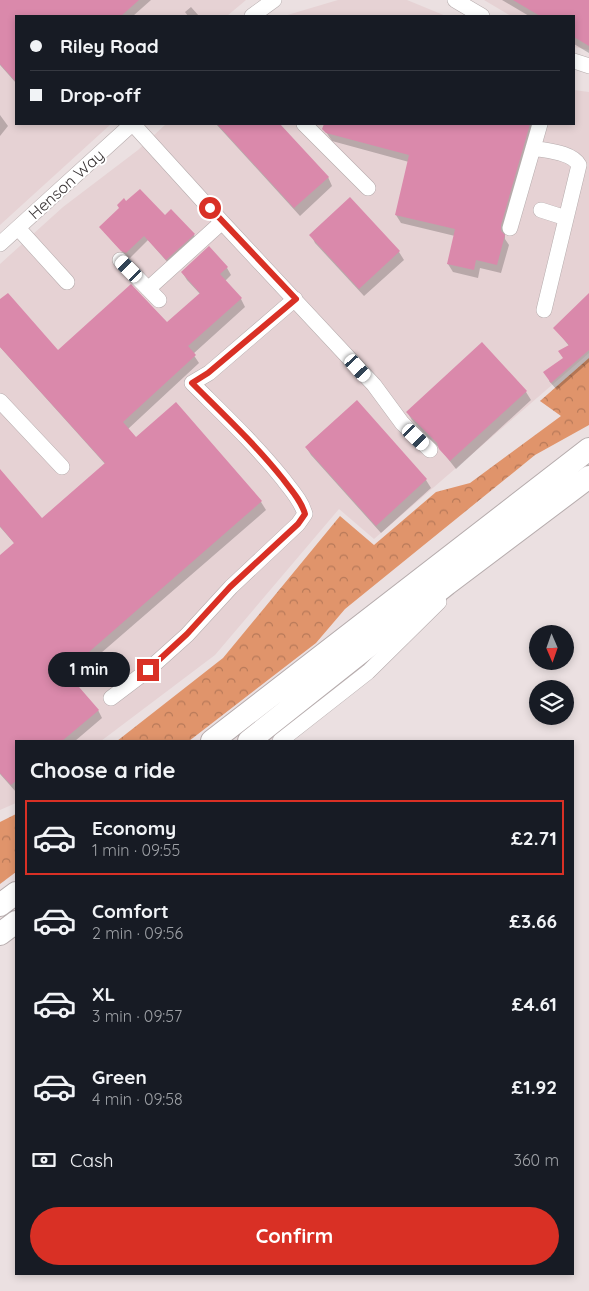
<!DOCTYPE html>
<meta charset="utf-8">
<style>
body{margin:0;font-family:Quicksand,sans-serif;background:#242831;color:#f1f3f6;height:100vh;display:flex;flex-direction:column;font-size:19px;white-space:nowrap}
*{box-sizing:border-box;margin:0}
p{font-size:16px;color:#9ea1a6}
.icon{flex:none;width:28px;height:28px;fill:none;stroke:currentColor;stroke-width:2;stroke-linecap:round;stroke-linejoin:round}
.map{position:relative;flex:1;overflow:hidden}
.drawer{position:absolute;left:15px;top:740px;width:559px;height:535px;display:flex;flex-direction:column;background:#171b24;border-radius:0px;box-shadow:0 2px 8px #0003}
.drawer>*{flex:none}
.banner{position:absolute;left:15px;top:15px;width:560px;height:110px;border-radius:0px;box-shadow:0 2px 8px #0003;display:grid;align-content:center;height:110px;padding:0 15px;background:#171b24}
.needle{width:32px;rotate:178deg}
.controls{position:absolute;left:529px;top:625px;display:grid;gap:10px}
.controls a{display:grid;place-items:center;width:45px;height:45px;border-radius:50%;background:#171b24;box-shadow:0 2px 8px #0003;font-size:25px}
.end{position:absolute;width:22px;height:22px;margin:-11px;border:6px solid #d93025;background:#fff;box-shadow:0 0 0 2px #fff}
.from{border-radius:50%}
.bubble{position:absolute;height:35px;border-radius:18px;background:#171b24;box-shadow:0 2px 8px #0003;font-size:16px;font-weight:700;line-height:35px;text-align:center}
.car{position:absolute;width:15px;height:30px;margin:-15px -8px;border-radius:6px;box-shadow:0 0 4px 1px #0007;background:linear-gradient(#fff 24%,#345 0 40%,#fff 0 76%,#345 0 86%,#fff 0)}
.banner b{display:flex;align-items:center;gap:18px;height:48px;font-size:19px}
.banner b+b{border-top:1px solid #363941}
.banner i{width:12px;height:12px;background:#f1f3f6}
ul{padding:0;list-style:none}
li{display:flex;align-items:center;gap:15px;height:75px;margin:0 10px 8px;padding:0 5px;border:2px solid transparent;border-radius:0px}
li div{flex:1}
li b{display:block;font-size:19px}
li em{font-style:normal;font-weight:700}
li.selected{border-color:#d93025}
li>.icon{width:45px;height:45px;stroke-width:1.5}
h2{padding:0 15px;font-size:22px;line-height:60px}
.pay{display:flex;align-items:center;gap:12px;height:55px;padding:0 15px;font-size:19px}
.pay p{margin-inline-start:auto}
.button{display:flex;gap:10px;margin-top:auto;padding:10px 15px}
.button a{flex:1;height:58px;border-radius:30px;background:#d93025;color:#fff;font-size:20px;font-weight:700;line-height:58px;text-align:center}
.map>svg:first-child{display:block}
.built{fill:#e6d2d4}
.forest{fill:url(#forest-crowns)}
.shadow{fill:#0003}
.building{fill:#da89ab}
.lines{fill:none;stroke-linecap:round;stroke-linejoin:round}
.minor-casing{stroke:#b6acad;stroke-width:16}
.highway-casing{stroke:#b6acad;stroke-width:24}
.minor{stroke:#fff;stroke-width:15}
.highway{stroke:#fff;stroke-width:22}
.route{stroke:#d93025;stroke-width:6}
.labels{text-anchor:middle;stroke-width:4;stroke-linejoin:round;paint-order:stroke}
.street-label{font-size:16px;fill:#383334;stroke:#fff}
</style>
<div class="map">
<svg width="589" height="1291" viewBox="0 0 589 1291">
<defs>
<pattern id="forest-crowns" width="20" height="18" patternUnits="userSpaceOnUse" patternTransform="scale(1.25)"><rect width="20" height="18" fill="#e0946b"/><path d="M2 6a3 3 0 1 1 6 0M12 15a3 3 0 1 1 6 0" fill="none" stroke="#b77959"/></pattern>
</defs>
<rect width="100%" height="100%" fill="#ebe0e1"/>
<!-- built -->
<path class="built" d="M0 0H246L227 16H16V124H111L0 225Z
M338 0H407L446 16H284Z
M484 0H589V50L574 47V16H511Z
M574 90 589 92V353L374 539 339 509 215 655 101 741H16V803L0 810V264L63 207 138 150 166 124H574Z"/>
<!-- forest -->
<path class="forest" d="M589 358V425L535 455 345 609 316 643 189 741H117L223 658 340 516 374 545 436 492 470 483 561 416 540 401Z
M16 814V872L0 884V822Z"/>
<!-- shadow -->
<path class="shadow" d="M0 0H151L133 16H16V83L0 65Z
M502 0H589V53L574 44V16H529Z
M191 7 199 16H188L185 12Z
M0 115 8 126 0 136Z
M216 124H279L328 177 332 186 300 216Z
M325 124H534L537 128 505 235V239L509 245 501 273 480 268 478 278 453 272 448 264 455 236 401 223 396 215 409 162 332 141 324 129Z
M350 199 399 252 404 260 364 296 315 243 311 235Z
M126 203 165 217 194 235 197 240 170 265 148 240 130 258 126 256 104 232Z
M227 268 231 275 225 281 241 299 245 307 193 354 199 363 128 429 136 438 176 404 261 502 266 510 71 679 98 710 102 718 75 741H16V792L0 774V557L15 544 0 527V471L42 520 106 465 0 347V301L58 351 166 324 200 294 187 280 182 272Z
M589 295V362L557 390 549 381 564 359 569 346 555 328Z
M482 344 526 392 531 400 456 469 441 450 412 420 407 412Z
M357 402 426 480 431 488 381 533 311 455 306 447Z"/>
<!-- building -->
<path class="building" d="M0 0H139L121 16H16V82L0 64Z
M513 0H589V46L574 37V16H540Z
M217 124H280L329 177 294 208Z
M324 124H530L501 225V231L505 235 497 265 476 260 474 270 447 264 455 229 395 215 409 155 326 133 322 129Z
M140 189 165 215 171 209 195 234 166 260 144 236 126 253 121 251 99 227 119 208 117 205 124 198 126 201Z
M350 197 400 251 359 289 309 235Z
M209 246 228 267 220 274 242 298 188 346 196 355 123 422 136 437 176 402 262 501 66 672 99 710 62 741H16V781L11 785 0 773V555L14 543 0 526V469L42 518 105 463 0 347V299L8 293 58 350 131 284 167 322 200 293 181 272Z
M589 293V350L551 383 543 372 563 358 558 351 569 345 553 328Z
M482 342 527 391 450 461 439 449 437 443 406 412Z
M357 400 427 479 376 526 305 447Z"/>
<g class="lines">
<!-- minor casing -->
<g class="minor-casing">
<path id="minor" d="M455 0 482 16
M252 16 274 0
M574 61 589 66
M133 124 222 222 374 385 402 423 430 450
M304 124 368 188
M533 148C547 151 572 152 579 165L544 310
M541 210 566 218
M18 228 67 282
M510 228 540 124
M0 244 132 124
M120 260 159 300
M148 289 222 222
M0 401 62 467
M111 698 148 670 187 635 231 587 298 524 305 514C301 500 291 490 283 479 255 444 223 414 192 383L209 373 295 299
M280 741 368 672 439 602"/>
</g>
<!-- highway casing -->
<g class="highway-casing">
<path id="highway" d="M212 741 589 449
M249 741 447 584 589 477
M0 905 16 893
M0 934 16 922"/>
</g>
<!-- minor -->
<use href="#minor" class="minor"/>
<!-- highway -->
<use href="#highway" class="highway"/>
</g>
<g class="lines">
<!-- route -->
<path class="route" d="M148 670 187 634 230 587 298 524 305 514C301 500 291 490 283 479 255 444 223 414 192 383L208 373 296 299 210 208"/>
</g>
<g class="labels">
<!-- street labels -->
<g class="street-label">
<text transform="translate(66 184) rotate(-42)" y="6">Henson Way</text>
</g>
</g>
</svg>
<div class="controls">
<a><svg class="needle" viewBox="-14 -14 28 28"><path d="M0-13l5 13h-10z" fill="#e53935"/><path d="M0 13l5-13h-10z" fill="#9ea1a6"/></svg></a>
<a><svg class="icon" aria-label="layers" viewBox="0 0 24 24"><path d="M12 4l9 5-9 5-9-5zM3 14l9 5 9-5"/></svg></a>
</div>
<i class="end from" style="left:210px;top:208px"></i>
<i class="end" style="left:148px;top:670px"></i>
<div class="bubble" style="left:48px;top:652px;width:82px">1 min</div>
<i class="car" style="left:129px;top:269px;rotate:315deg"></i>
<i class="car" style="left:358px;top:368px;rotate:138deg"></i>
<i class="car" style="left:416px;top:437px;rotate:134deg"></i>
<div class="banner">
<b><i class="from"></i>Riley Road</b>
<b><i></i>Drop-off</b>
</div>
<section class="drawer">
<h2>Choose a ride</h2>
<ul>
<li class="selected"><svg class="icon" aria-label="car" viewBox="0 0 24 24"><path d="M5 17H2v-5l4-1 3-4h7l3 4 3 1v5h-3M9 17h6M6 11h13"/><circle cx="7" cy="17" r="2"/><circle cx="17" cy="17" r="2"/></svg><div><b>Economy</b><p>1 min · 09:55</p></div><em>£2.71</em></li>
<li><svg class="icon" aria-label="car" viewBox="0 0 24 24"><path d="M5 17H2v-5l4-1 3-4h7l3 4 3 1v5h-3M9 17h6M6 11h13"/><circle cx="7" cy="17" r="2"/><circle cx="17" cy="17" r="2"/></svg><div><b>Comfort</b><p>2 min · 09:56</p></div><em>£3.66</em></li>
<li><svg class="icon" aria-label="car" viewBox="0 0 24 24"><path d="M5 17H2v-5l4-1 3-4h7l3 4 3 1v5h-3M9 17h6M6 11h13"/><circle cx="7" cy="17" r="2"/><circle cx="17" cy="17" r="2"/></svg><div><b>XL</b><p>3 min · 09:57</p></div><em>£4.61</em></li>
<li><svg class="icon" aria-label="car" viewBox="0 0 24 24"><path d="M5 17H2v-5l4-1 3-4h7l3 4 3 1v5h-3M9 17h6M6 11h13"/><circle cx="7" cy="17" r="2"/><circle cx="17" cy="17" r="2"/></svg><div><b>Green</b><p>4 min · 09:58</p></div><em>£1.92</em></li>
</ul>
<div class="pay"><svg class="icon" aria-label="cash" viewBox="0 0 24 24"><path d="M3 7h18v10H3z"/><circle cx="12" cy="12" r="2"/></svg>Cash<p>360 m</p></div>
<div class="button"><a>Confirm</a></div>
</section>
</div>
